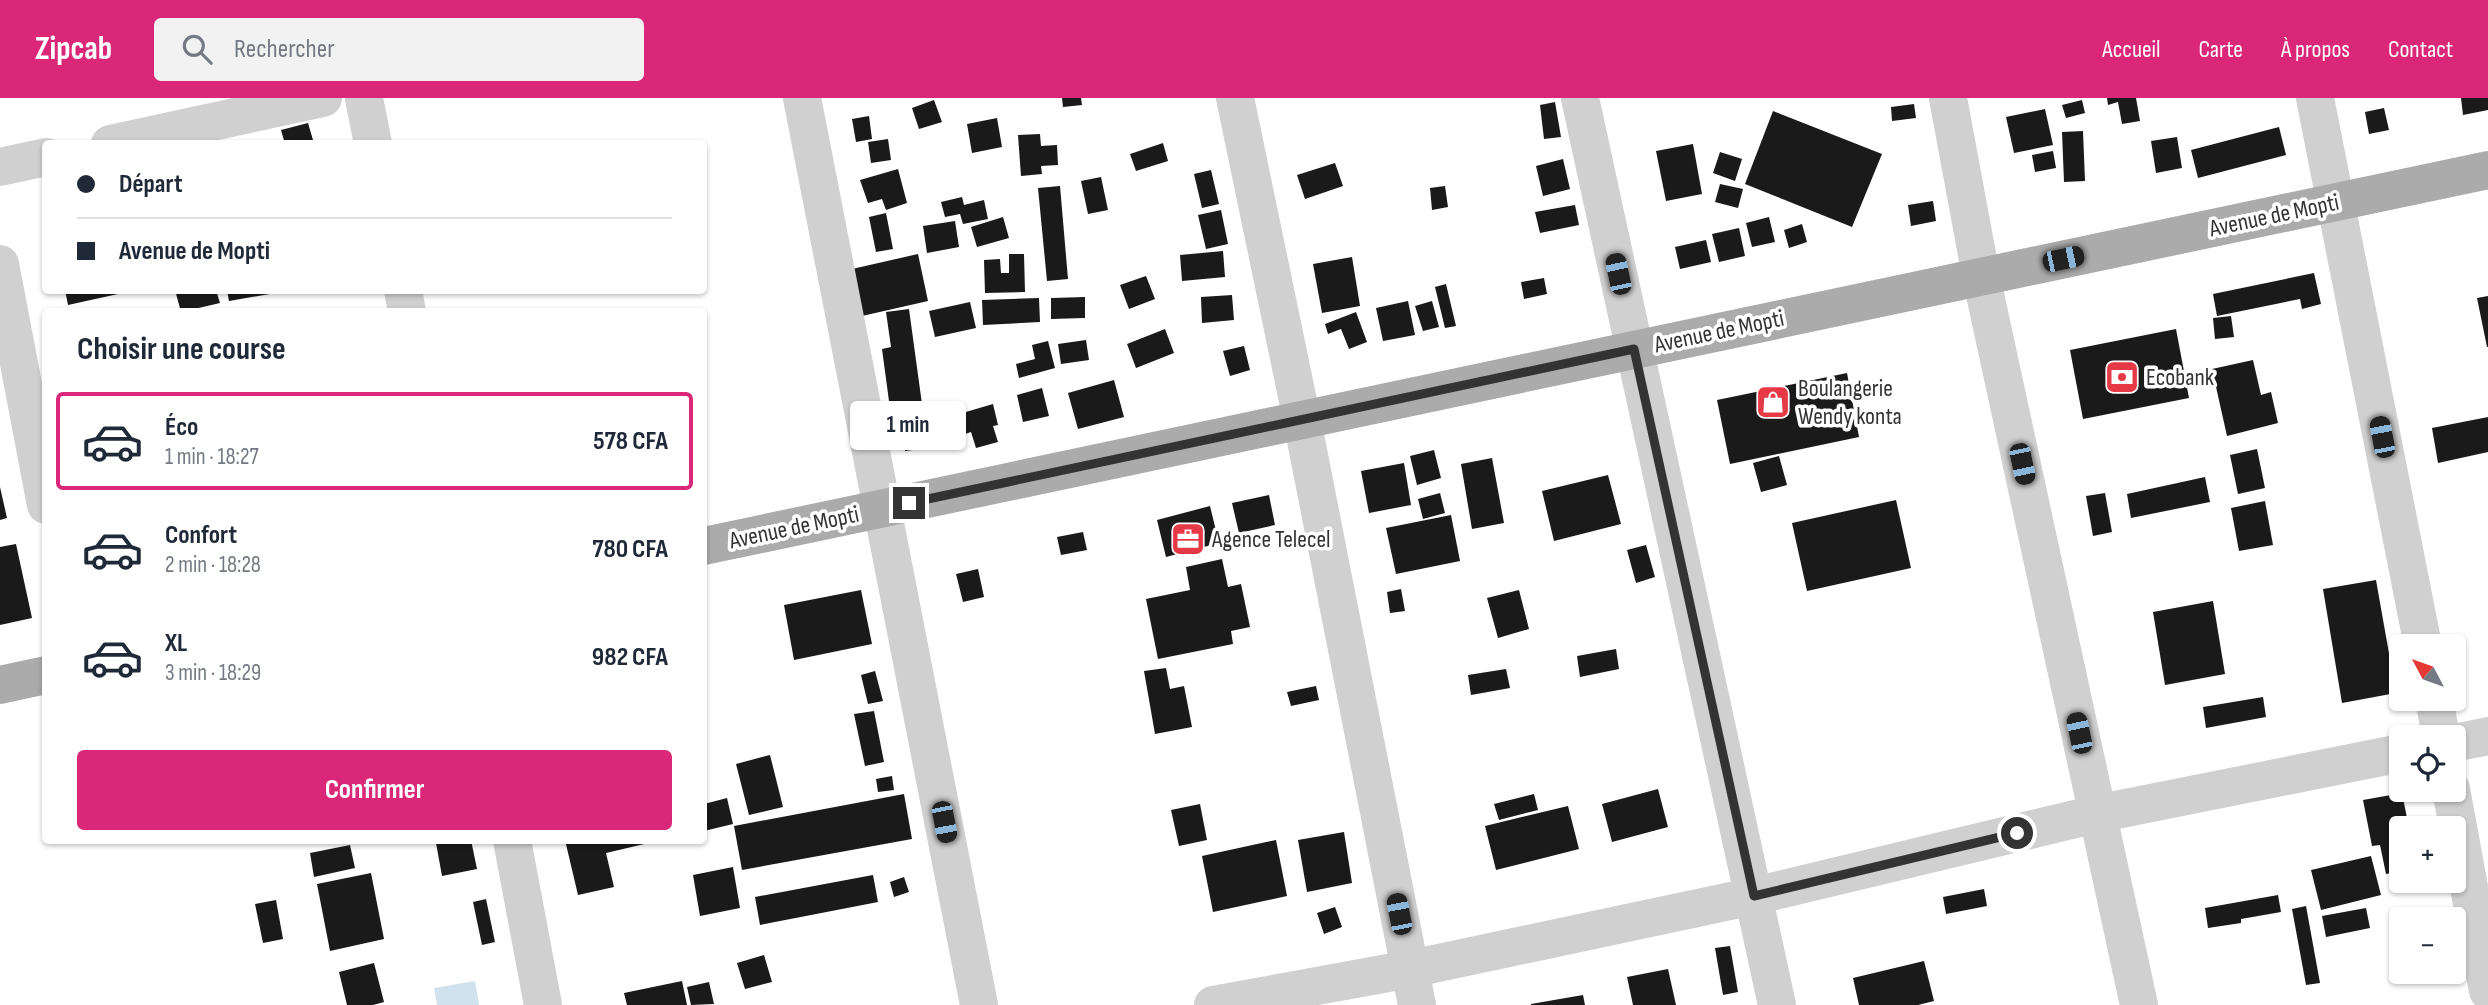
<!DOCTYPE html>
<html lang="fr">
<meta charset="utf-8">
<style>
body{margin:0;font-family:"Sofia Sans Condensed",sans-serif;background:#f2f2f3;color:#1f2937;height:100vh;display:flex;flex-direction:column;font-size:26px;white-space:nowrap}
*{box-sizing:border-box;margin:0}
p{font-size:23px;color:#747a83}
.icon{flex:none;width:38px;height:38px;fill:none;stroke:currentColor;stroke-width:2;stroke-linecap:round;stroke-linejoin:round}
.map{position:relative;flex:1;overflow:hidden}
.sheet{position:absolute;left:42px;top:210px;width:665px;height:536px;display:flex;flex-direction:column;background:#fff;border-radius:7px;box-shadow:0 2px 5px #0004}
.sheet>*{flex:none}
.hud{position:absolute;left:42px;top:42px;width:665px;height:154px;border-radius:7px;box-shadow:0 2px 5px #0004;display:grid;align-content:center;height:154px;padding:0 35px;background:#fff}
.needle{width:46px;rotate:311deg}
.buttons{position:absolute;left:2389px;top:536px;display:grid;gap:14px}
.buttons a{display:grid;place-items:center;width:77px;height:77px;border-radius:7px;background:#fff;box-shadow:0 2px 5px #0004;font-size:35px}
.end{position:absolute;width:32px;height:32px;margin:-16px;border:9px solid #333;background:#fff;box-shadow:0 0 0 4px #fff}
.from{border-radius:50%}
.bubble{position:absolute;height:49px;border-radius:7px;background:#fff;box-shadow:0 2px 5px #0004;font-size:23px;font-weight:700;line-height:49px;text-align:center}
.car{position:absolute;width:21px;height:42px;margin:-21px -10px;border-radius:9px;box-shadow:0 0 5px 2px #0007;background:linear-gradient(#222 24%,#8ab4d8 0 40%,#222 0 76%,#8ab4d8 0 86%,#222 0)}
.hud b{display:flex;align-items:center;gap:24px;height:66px;font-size:26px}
.hud b+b{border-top:2px solid #e0e1e3}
.hud i{width:18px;height:18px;background:#1f2937}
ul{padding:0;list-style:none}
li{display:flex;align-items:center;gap:21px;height:98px;margin:0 14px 10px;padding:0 21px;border:4px solid transparent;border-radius:7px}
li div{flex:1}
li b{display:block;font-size:26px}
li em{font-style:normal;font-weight:700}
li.current{border-color:#db2777}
li>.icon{width:63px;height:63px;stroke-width:1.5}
h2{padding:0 35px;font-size:32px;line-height:84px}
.primary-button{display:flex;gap:14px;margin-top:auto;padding:14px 35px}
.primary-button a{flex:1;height:80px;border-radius:7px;background:#db2777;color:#fff;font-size:28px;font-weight:700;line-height:80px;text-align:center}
header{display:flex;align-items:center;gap:42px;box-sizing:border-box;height:98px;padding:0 35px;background:#db2777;color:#fff}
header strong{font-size:33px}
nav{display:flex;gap:38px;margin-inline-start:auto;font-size:24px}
.search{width:490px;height:63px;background:#f2f2f3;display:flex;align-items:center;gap:18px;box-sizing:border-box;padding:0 24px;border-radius:7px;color:#747a83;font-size:26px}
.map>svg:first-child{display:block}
.water{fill:#cfe2ee}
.building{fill:#1a1a1a}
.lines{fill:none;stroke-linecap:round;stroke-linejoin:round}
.minor{stroke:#d0d0d0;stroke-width:38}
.major{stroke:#ababab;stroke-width:38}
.route{stroke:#333;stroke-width:9}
.labels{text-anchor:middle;stroke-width:7;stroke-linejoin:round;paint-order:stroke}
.street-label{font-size:24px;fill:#333;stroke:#fff}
.poi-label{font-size:24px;fill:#333;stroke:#fff;text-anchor:start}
</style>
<header>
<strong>Zipcab</strong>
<div class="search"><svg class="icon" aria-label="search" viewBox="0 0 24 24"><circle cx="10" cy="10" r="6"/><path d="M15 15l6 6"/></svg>Rechercher</div>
<nav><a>Accueil</a><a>Carte</a><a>À propos</a><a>Contact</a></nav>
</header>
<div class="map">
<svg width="2488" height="907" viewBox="0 0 2488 907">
<rect width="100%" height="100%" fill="#fff"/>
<!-- water -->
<path class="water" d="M475 883 479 907H437L434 890Z"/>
<!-- building -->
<path class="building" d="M1062 0H1081L1082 7 1063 9Z
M2107 0H2136L2140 23 2122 26 2118 4 2108 7Z
M2461 0H2488V12L2463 17Z
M934 2 942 24 919 31 912 10Z
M2082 2 2085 15 2066 20 2062 7Z
M1555 4 1561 39 1544 41 1540 7Z
M1914 6 1916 20 1892 23 1891 9Z
M2384 10 2389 32 2369 36 2365 14Z
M2045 11 2053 47 2014 55 2006 19Z
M1773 13 1882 56 1852 129 1745 86Z
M869 18 872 41 856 44 852 21Z
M997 20 1002 49 972 55 967 26Z
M308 25 313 42 300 46H285L281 32Z
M2279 29 2286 57 2198 80 2191 52Z
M2083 33 2085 83 2064 84 2062 34Z
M1040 36 1041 48 1057 47 1058 67 1041 68 1042 76 1021 78 1018 37Z
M2177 39 2182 70 2156 75 2151 43Z
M888 41 891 62 871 65 868 44Z
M1163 45 1168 63 1136 73 1130 56Z
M1693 46 1702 96 1666 103 1656 53Z
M2053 53 2056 70 2035 74 2032 57Z
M1720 54 1742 61 1735 83 1713 75Z
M1563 61 1570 91 1543 98 1536 68Z
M1335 65 1343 88 1305 101 1297 77Z
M898 71 907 105 886 112 882 101 868 105 860 82Z
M1211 72 1219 106 1202 110 1194 76Z
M1101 79 1108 112 1088 116 1081 83Z
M1720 86 1743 91 1738 110 1715 104Z
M1060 88 1068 181 1047 183 1038 90Z
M1445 88 1448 109 1432 112 1430 90Z
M962 99 964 107 984 102 988 121 963 126 960 116 945 119 941 104Z
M1933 103 1936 123 1911 128 1908 107Z
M1575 107 1579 127 1540 135 1535 114Z
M1221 112 1228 146 1206 151 1198 117Z
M886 115 893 151 876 154 869 119Z
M1003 119 1009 140 977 149 971 129Z
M1769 119 1775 144 1752 149 1746 125Z
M955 123 959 149 927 155 923 128Z
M1802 126 1807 144 1789 150 1784 132Z
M1739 130 1745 158 1719 164 1712 136Z
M1706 142 1711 164 1680 171 1675 149Z
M1223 153 1225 179 1182 183 1180 157Z
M918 156 928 203 862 218 852 171Z
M1009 156H1024L1025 194 985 195 984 162 1000 161 1001 175H1009Z
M1352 159 1360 208 1322 215 1313 166Z
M2314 175 2321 206 2302 211 2300 201 2217 218 2213 196Z
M1146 178 1155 201 1129 211 1120 187Z
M1544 180 1547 196 1524 201 1521 184Z
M1446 186 1456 228 1445 230 1435 189Z
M65 192H127V194L68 207Z
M175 192H216L220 205 181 214Z
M227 192H281V194L229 203Z
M1232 197 1234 222 1202 225 1201 199Z
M2488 198V249H2487L2477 200Z
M1085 199V220L1051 221V200Z
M1039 200 1040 224 983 227 982 202Z
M1408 203 1415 237 1383 243 1376 210Z
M1432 203 1439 229 1423 233 1415 208Z
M970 204 976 230 935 239 929 213Z
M909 211 928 350 905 353 900 317 891 318 882 251 891 249 886 214Z
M1356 214 1367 244 1349 251 1341 231 1328 236 1325 226Z
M2231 218 2234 239 2215 241 2213 220Z
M1165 231 1174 255 1136 270 1127 246Z
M2176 231 2189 300 2083 321 2070 252Z
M1086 242 1089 262 1061 266 1058 246Z
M1048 243 1055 270 1019 280 1016 266 1035 261 1032 247Z
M1244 248 1250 272 1230 278 1223 253Z
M2253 262 2261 297 2271 294 2278 325 2227 338 2212 271Z
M1847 275 1859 339 1730 366 1717 302Z
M1114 282 1124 319 1078 331 1068 295Z
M1042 290 1049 318 1023 324 1017 297Z
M993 306 998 327 993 328 998 344 976 350 971 334 965 336 959 316Z
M2488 319V354L2438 365 2432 330Z
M2257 351 2265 390 2238 396 2230 357Z
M1434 352 1441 380 1417 387 1410 358Z
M1779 358 1787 387 1761 394 1753 365Z
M1492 360 1504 425 1472 431 1461 366Z
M1404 365 1411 407 1369 415 1361 373Z
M1608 377 1621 426 1554 443 1542 393Z
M2205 379 2210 404 2131 420 2127 396Z
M0 389 7 420 0 422Z
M1440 395 1445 415 1423 421 1418 401Z
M2105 395 2112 434 2093 438 2086 398Z
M1269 397 1275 427 1239 435 1232 405Z
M1896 402 1911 470 1807 493 1792 425Z
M2265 403 2273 447 2239 453 2231 410Z
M1210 408 1219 445 1166 459 1157 422Z
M1451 417 1460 463 1396 476 1386 430Z
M1083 434 1087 452 1061 457 1057 439Z
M16 446 32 520 0 527V449Z
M1646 447 1655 479 1636 485 1627 452Z
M1222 461 1228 489 1241 486 1250 529 1231 533 1233 546 1158 561 1146 501 1190 492 1186 469Z
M978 471 984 499 963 504 956 476Z
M2376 482 2396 595 2342 605 2323 491Z
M1401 491 1405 513 1390 515 1387 494Z
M861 492 872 546 794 562 784 507Z
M1519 492 1529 531 1498 540 1487 500Z
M2213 503 2225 576 2165 587 2153 514Z
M1616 551 1619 571 1580 579 1577 558Z
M1166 570 1170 591 1184 588 1192 629 1155 636 1144 573Z
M1506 571 1510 590 1471 597 1468 577Z
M875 573 883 603 868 606 861 577Z
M1316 588 1319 602 1291 608 1287 594Z
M2263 599 2266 619 2206 630 2203 609Z
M874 613 884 664 865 668 854 616Z
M770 657 783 709 749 717 736 666Z
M892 678 894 692 878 694 876 681Z
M1658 691 1668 729 1612 744 1602 706Z
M2402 695 2409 730H2401V773L2386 776 2380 747 2372 748 2363 702Z
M904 696 912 741 742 772 734 728Z
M1534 696 1538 712 1499 722 1494 706Z
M727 700 733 726 704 733V706Z
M1200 706 1207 742 1179 748 1171 712Z
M1568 708 1579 751 1496 772 1485 728Z
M1344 734 1352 785 1307 794 1298 742Z
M450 742H471L477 771 442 778 436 745Z
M565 742H657V743L606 755 614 789 578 797Z
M1276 742 1287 798 1213 814 1202 758Z
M350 747 355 770 314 779 310 755Z
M2371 758 2381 797 2321 812 2311 772Z
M733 769 740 810 700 818 693 777Z
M371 775 384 841 330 853 317 786Z
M873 777 878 804 760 827 755 799Z
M904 779 909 794 894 799 890 784Z
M1984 791 1987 808 1946 816 1943 799Z
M2278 797 2281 814 2241 821V825L2208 830 2205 810Z
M486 801 495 844 482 847 473 804Z
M276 802 283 841 263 845 255 806Z
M2306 808 2320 885 2306 887 2292 811Z
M1335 809 1342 829 1324 836 1317 815Z
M2366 810 2370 830 2326 839 2322 818Z
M1730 848 1738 894 1723 897 1715 850Z
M764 857 772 884 745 891 737 865Z
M1924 863 1934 903 1918 907H1859L1853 880Z
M374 865 384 904 373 907H347L339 874Z
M1668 871 1676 907H1633L1627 879Z
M682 883 687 907H627L624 895Z
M709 884 714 906 691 907 687 889Z
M1583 897 1585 907H1531V906Z"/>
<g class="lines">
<!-- minor -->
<path class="minor" d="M364 0 373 46
M802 0 979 907
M1235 0 1302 322 1417 907
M1580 0 1777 907
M1948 0 1981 178 2139 907
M2315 0 2423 548
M110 46 323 0
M0 69 46 59
M0 166 46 407
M403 192 407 214
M2434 600 2441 639
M2454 645 2488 638
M2451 691 2488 893
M512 742 543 907
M1213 907 1410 871 1754 798 2096 716 2401 655"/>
<!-- major -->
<path class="major" d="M704 448 2488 72
M0 587 46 577"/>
</g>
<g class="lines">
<!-- route -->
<path class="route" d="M909 405 1634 251 1754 798 2017 735"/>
</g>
<!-- icons -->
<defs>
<g id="bank-square" transform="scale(1.75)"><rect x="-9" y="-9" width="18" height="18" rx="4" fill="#e63946" stroke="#fff"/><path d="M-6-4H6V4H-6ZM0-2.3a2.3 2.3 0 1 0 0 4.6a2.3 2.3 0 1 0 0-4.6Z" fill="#fff"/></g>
<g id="shop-square" transform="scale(1.75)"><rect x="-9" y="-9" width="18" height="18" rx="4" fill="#e63946" stroke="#fff"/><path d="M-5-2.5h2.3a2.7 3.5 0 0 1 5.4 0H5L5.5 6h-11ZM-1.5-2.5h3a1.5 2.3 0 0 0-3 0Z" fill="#fff"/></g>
<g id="office-square" transform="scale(1.75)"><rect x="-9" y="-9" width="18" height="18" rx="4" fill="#e63946" stroke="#fff"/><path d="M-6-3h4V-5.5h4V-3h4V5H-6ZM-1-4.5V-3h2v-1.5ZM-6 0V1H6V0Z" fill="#fff"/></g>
</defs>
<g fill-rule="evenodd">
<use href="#bank-square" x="2122" y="279"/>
<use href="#shop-square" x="1773" y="304"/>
<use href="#office-square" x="1188" y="441"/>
</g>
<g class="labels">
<!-- street labels -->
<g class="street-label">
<text transform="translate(2274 117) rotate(-12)" y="8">Avenue de Mopti</text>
<text transform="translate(1719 233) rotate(-12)" y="8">Avenue de Mopti</text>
<text transform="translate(794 429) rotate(-12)" y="8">Avenue de Mopti</text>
</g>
<!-- poi labels -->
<g class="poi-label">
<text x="2146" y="287">Ecobank</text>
<text x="1798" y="298">Boulangerie<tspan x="1798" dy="28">Wendy konta</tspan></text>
<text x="1212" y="449">Agence Telecel</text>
</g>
</g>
</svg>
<div class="buttons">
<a><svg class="needle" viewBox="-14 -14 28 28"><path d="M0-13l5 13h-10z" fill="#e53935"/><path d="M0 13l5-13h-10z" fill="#747a83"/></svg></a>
<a><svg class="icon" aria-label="locate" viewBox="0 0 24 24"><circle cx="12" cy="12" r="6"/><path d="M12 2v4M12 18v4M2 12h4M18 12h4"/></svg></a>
<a>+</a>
<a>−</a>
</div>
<i class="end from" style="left:2017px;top:735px"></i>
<i class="end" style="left:909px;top:405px"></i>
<div class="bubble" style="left:850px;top:303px;width:116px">1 min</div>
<i class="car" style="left:2063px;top:161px;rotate:78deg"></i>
<i class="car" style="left:1618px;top:176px;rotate:348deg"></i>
<i class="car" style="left:2382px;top:339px;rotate:349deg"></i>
<i class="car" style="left:2022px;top:366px;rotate:168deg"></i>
<i class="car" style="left:2079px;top:635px;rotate:348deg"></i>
<i class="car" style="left:944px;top:724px;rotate:169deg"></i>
<i class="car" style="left:1399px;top:816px;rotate:349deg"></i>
<div class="hud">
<b><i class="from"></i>Départ</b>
<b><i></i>Avenue de Mopti</b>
</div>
<section class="sheet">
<h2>Choisir une course</h2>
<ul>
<li class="current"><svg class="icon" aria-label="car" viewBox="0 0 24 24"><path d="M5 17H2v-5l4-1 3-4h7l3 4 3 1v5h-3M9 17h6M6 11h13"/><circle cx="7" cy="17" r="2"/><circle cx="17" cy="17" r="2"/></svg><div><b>Éco</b><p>1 min · 18:27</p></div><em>578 CFA</em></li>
<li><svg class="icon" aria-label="car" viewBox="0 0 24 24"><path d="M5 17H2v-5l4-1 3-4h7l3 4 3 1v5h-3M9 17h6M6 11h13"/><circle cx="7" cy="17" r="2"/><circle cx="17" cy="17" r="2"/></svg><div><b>Confort</b><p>2 min · 18:28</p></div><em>780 CFA</em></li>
<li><svg class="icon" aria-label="car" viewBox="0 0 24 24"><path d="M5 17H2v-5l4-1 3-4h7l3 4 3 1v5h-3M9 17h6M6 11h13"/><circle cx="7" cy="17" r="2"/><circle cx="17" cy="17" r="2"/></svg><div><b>XL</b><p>3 min · 18:29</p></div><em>982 CFA</em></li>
</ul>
<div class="primary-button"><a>Confirmer</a></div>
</section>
</div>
